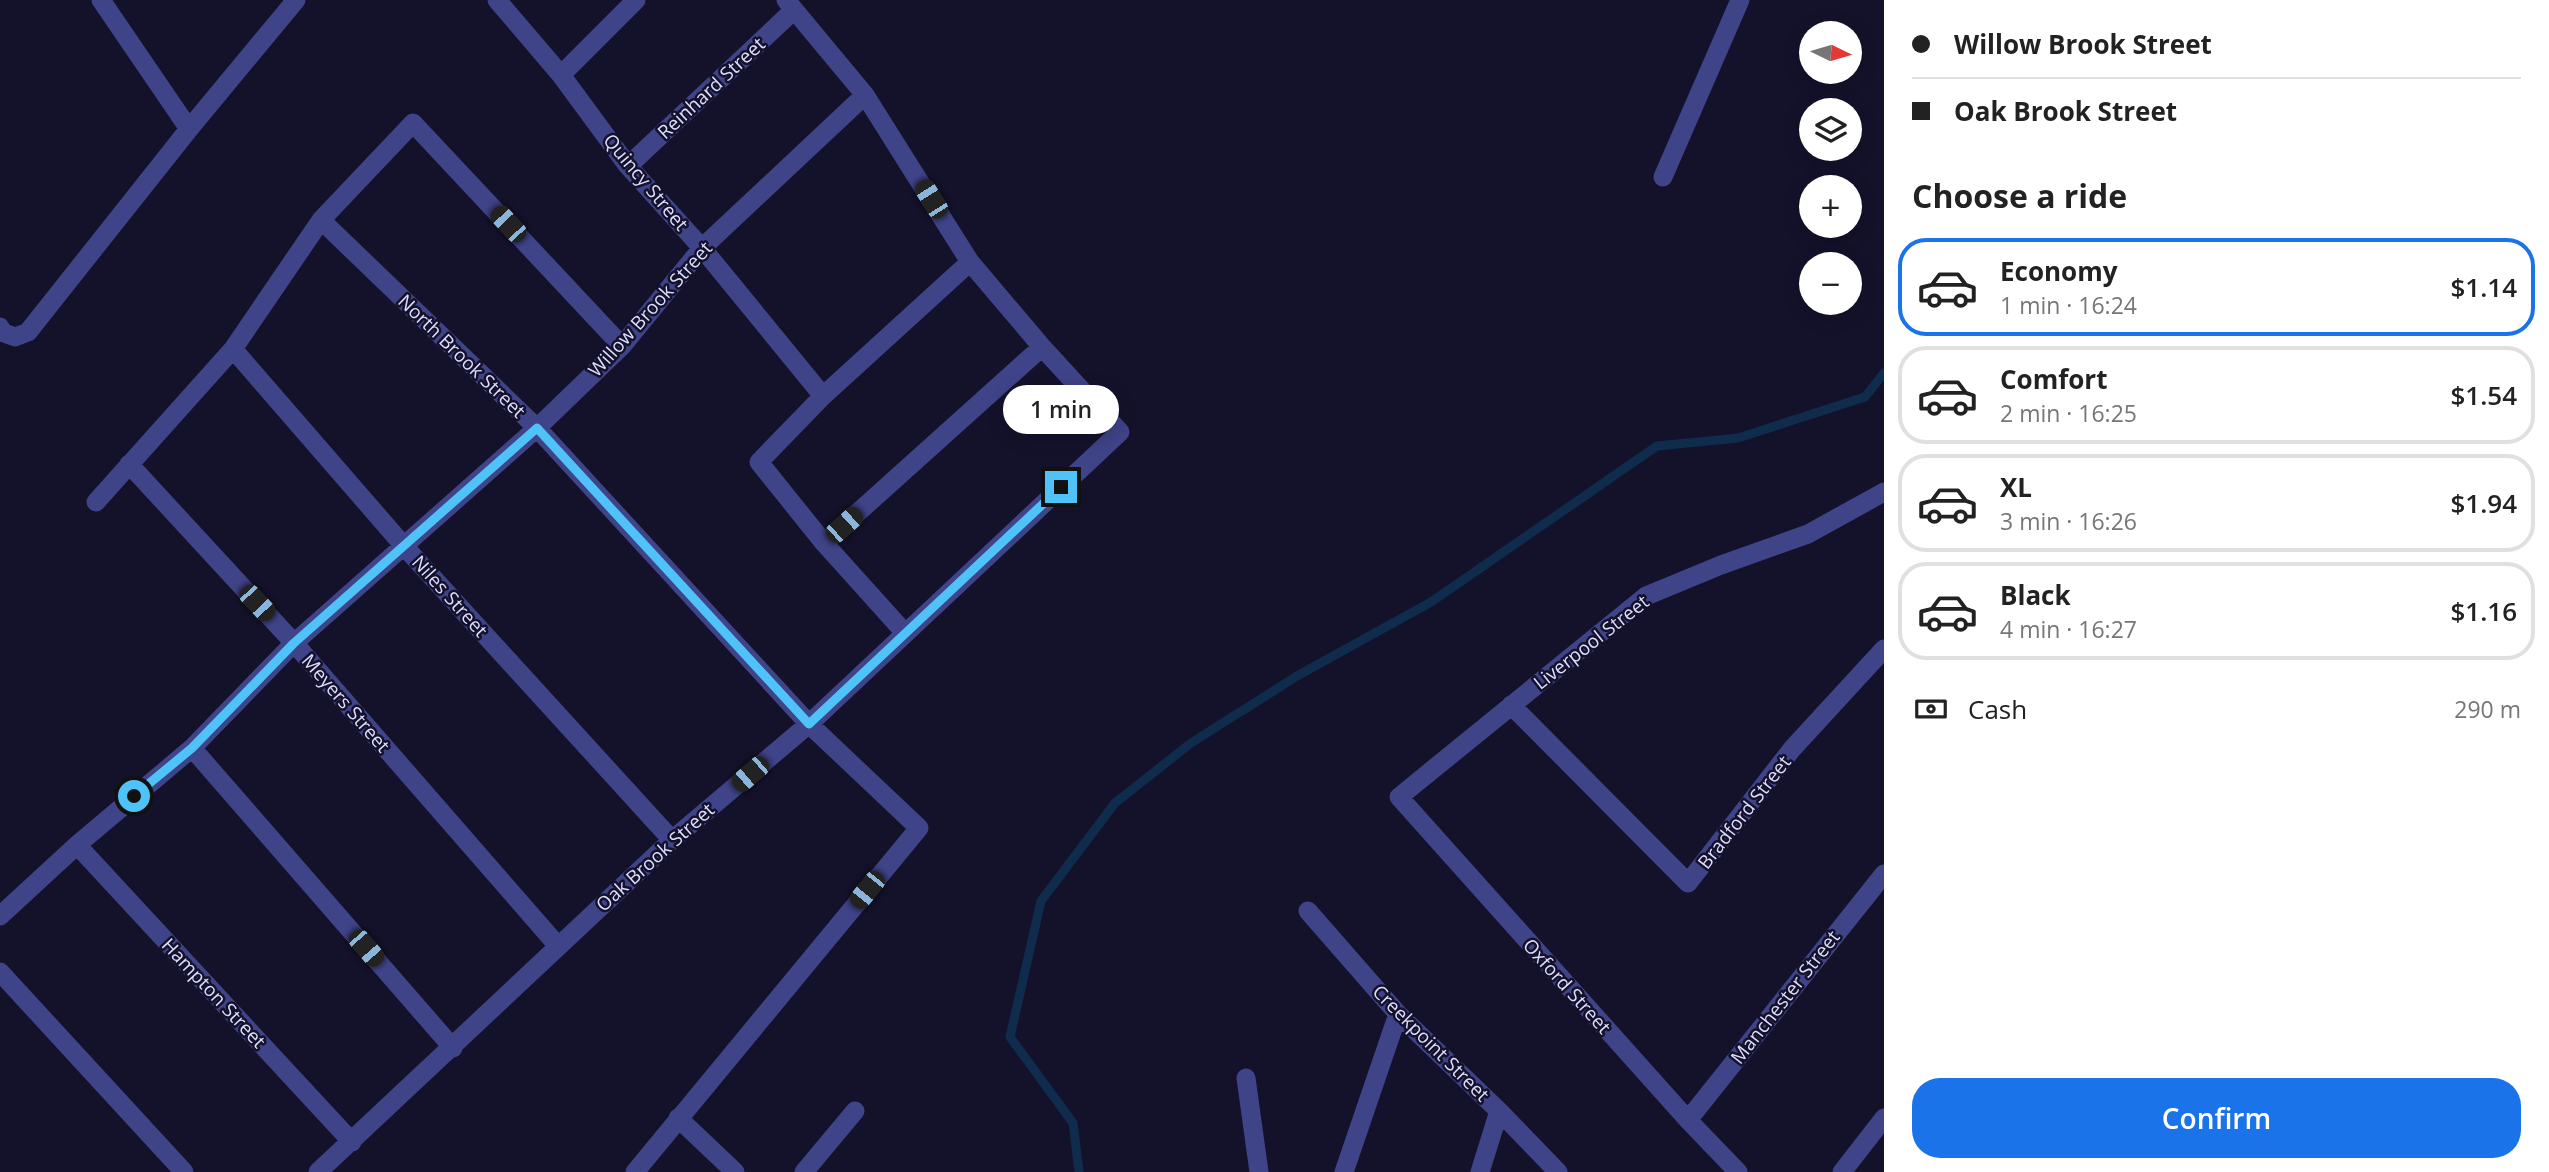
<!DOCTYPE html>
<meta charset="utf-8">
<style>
body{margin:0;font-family:"Open Sans",sans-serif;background:#f6f6f6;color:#222;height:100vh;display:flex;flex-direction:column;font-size:26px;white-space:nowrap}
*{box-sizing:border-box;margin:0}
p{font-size:23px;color:#767676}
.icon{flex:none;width:38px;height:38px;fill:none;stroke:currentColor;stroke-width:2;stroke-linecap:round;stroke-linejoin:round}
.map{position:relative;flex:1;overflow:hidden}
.panel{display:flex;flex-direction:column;background:#fff;width:665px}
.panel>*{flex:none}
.top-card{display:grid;align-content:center;height:154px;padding:0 28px;background:#fff}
.needle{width:46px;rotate:95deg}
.buttons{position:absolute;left:1799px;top:21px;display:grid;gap:14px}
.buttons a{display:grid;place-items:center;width:63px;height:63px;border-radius:50%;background:#fff;box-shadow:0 4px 18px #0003;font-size:35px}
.end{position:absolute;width:32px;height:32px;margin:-16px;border:9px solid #4fc3f7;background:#111;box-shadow:0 0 0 4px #111}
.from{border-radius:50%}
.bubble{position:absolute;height:49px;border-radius:24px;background:#fff;box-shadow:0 4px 18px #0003;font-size:23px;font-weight:600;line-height:49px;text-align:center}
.car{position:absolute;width:21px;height:42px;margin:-21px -10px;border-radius:9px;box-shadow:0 0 5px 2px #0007;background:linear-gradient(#222 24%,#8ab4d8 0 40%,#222 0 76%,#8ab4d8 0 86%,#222 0)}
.top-card b{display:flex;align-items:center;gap:24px;height:66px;font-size:26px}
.top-card b+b{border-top:2px solid #e0e0e0}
.top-card i{width:18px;height:18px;background:#222}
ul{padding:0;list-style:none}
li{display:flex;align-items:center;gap:21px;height:98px;margin:0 14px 10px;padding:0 14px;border:4px solid #e0e0e0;border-radius:28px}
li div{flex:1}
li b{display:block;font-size:26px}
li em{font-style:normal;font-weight:600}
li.selected{border-color:#1a73e8}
li>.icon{width:63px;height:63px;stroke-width:1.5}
h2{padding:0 28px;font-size:32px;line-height:84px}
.pay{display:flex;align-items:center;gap:18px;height:77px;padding:0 28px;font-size:26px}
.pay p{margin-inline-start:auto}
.action{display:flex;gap:14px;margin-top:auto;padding:14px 28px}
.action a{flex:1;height:80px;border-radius:28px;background:#1a73e8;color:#fff;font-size:28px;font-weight:600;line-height:80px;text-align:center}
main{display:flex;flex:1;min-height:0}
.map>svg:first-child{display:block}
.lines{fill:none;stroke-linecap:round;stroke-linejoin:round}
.stream{stroke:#0f2c4c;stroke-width:9}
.minor{stroke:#3f4388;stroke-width:19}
.route{stroke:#4fc3f7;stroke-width:9}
.labels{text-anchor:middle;stroke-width:5;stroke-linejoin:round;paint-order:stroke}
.street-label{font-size:19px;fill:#ddddfe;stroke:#14122b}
</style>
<main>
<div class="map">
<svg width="1884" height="1172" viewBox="0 0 1884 1172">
<rect width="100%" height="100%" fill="#14122b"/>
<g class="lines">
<!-- stream -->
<path class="stream" d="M1079 1172 1073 1123 1010 1037 1041 901 1115 803 1191 743 1297 676 1431 602 1657 446 1738 438 1865 397 1884 373"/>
<!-- minor -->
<path class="minor" d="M101 0 189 129
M497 0 561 75 628 166 702 248 823 396
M561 75 636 0
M628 166 794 10
M1663 177 1740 0
M321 220 537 428 809 724 919 828 635 1172
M0 327 2 332 15 337 28 332 189 129 296 0
M233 349 403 545 672 840
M129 464 294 643 558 946
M96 502 233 349 321 220 413 123 622 346
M824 543 1042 347
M905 633 824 543 759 462 823 396 970 262
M1511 705 1688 883 1792 749 1884 649
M192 748 453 1048
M77 845 352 1142
M1308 911 1398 1014 1499 1111 1558 1172
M0 916 77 845 192 748 294 643 537 428 622 346 702 248 865 95
M0 972 184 1172
M1246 1078 1259 1172
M678 1118 735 1172
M1688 1120 1884 874
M318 1172 672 840 809 724 1120 432 1042 347 970 262 865 95 786 0
M804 1172 855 1111
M1344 1172 1398 1014
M1480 1172 1499 1111
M1738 1172 1688 1120 1399 797 1646 596 1721 565 1808 534 1884 492
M1842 1172 1884 1118"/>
</g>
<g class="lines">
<!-- route -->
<path class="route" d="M134 796 192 748 294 643 537 428 809 724 1061 487"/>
</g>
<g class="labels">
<!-- street labels -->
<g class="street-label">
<text transform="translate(711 88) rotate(-43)" y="7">Reinhard Street</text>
<text transform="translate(646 182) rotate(50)" y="7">Quincy Street</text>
<text transform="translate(650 309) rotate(-48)" y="7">Willow Brook Street</text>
<text transform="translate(462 356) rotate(44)" y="7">North Brook Street</text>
<text transform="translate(450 596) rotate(48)" y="7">Niles Street</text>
<text transform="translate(1591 642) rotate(-38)" y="7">Liverpool Street</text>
<text transform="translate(346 703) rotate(49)" y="7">Meyers Street</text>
<text transform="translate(1744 812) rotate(-52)" y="7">Bradford Street</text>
<text transform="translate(655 857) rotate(-42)" y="7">Oak Brook Street</text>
<text transform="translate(1567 986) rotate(48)" y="7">Oxford Street</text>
<text transform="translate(214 993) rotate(47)" y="7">Hampton Street</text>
<text transform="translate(1785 997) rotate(-52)" y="7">Manchester Street</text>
<text transform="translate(1431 1043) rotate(45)" y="7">Creekpoint Street</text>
</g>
</g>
</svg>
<div class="buttons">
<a><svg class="needle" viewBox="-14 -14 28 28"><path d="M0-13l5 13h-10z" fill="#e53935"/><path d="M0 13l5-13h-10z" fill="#767676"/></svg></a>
<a><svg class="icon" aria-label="layers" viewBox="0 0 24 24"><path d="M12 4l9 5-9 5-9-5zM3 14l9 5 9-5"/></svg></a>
<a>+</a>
<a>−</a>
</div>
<i class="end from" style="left:134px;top:796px"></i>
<i class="end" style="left:1061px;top:487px"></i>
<div class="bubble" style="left:1003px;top:385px;width:116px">1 min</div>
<i class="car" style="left:931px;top:199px;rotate:328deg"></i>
<i class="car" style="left:508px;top:224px;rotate:317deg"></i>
<i class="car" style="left:844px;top:525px;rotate:48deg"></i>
<i class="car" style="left:257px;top:603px;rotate:137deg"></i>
<i class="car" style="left:750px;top:774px;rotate:229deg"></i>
<i class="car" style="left:867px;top:890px;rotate:219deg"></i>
<i class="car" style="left:366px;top:948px;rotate:139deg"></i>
</div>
<section class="panel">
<div class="top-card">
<b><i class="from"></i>Willow Brook Street</b>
<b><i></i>Oak Brook Street</b>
</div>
<h2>Choose a ride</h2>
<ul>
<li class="selected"><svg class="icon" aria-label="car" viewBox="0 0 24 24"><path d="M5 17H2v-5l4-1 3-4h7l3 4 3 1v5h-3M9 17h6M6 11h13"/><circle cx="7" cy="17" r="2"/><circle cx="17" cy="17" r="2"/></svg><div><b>Economy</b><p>1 min · 16:24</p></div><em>$1.14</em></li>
<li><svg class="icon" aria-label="car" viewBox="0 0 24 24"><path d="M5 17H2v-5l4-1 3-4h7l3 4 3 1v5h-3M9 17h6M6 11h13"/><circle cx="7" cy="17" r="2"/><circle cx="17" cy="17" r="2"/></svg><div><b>Comfort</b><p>2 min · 16:25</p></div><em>$1.54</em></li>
<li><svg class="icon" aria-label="car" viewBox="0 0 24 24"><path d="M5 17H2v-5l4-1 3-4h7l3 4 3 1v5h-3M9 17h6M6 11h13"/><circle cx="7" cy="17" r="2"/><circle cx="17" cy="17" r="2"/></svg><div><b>XL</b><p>3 min · 16:26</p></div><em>$1.94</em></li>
<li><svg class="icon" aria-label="car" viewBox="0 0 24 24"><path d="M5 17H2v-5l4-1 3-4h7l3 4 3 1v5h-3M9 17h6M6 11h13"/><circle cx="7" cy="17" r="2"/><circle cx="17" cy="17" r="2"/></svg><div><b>Black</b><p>4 min · 16:27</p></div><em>$1.16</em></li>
</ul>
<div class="pay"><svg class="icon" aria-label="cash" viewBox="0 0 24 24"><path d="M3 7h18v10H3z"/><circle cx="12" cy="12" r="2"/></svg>Cash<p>290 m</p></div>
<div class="action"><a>Confirm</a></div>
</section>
</main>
